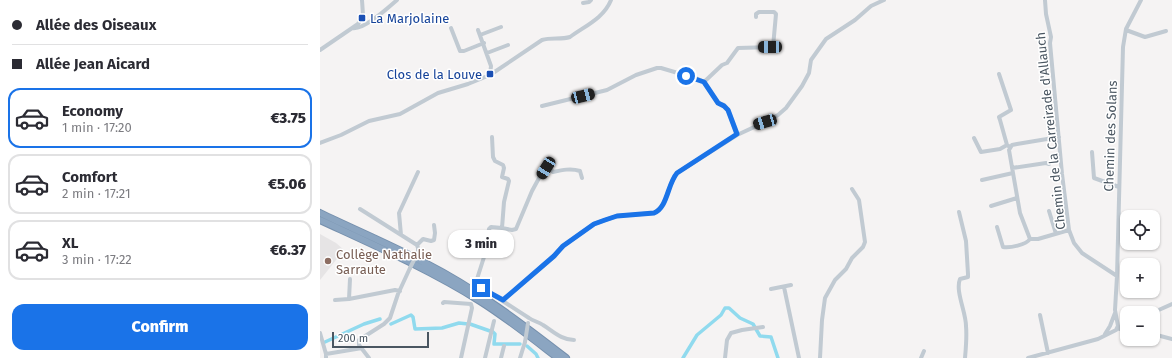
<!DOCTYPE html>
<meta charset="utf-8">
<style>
body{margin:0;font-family:"Fira Sans",sans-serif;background:#f2f2f3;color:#2b2b33;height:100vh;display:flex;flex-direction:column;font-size:15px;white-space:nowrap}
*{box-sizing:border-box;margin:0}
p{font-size:13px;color:#7c7c81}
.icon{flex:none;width:22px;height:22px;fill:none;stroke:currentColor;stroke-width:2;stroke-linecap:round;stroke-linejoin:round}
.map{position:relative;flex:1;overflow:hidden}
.sheet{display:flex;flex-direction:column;background:#fff;width:320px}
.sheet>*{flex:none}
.hud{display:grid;align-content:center;height:88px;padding:0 12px;background:#fff}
.tools{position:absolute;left:800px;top:210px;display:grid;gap:8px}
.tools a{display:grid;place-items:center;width:40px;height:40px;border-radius:8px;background:#fff;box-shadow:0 1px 3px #0004;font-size:20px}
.scale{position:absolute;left:12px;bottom:10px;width:97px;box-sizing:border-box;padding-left:4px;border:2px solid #4a5661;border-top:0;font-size:11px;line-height:14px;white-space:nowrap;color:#4a5661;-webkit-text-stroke:3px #fff;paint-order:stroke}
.end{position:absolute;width:18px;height:18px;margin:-9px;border:5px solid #1a73e8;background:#fff;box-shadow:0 0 0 2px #fff}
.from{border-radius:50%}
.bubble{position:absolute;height:28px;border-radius:12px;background:#fff;box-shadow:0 1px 3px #0004;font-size:13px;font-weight:800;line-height:28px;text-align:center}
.car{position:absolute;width:12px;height:24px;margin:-12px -6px;border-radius:5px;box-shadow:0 0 3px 1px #0007;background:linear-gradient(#222 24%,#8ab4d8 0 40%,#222 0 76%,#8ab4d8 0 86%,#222 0)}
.hud b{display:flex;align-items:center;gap:14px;height:38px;font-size:15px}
.hud b+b{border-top:1px solid #e1e1e2}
.hud i{width:10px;height:10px;background:#2b2b33}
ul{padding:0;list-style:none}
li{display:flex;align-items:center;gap:12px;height:60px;margin:0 8px 6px;padding:0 4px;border:2px solid #e1e1e2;border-radius:12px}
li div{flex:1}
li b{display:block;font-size:15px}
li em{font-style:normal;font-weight:800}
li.current{border-color:#1a73e8}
li>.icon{width:36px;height:36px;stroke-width:1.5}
.button{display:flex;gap:8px;margin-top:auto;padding:8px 12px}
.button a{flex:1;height:46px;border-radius:12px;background:#1a73e8;color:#fff;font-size:16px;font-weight:800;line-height:46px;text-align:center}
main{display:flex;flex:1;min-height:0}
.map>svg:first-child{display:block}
.education{fill:#e6e4e5}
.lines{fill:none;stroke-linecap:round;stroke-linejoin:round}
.canal{stroke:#90daee;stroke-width:3.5}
.highway-casing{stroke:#7690ad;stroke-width:8}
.minor{stroke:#c1cad2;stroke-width:4}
.highway{stroke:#8ba5c1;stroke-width:6}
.minor-bridge{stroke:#c1cad2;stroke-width:4}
.route{stroke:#1a73e8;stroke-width:5}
.transit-dot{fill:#1a4fb4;stroke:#fff;stroke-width:1.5}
.education-dot{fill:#8d6e63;stroke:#fff;stroke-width:1.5}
.labels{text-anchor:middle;stroke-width:3;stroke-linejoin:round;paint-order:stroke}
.transit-label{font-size:13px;fill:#164399;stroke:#fff;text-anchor:start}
.street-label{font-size:13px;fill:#4a5661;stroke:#fff}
.education-label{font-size:13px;fill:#785e54;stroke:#fff;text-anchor:start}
</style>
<main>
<section class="sheet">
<div class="hud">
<b><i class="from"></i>Allée des Oiseaux</b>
<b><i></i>Allée Jean Aicard</b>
</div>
<ul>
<li class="current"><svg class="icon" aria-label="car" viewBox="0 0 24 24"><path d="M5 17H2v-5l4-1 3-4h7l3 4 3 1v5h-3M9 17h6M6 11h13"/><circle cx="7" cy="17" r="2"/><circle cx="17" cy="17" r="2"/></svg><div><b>Economy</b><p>1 min · 17:20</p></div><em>€3.75</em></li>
<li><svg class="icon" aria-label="car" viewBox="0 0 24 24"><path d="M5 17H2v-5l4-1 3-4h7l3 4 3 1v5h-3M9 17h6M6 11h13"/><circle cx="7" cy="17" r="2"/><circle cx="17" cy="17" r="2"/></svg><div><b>Comfort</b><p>2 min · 17:21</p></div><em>€5.06</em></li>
<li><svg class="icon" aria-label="car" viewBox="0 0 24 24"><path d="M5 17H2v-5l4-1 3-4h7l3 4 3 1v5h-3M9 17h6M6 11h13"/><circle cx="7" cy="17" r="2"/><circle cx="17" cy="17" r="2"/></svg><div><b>XL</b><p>3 min · 17:22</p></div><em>€6.37</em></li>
</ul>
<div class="button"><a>Confirm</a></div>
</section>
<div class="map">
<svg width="852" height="358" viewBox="0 0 852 358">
<rect width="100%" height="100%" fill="#f5f3f3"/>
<!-- education -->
<path class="education" d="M0 234 16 243 24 250 0 280Z"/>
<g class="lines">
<!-- canal -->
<path class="canal" d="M71 324 91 315 93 317 95 329 122 328 139 323 148 324
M150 324 170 331
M172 331 175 334 174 344H200
M5 342 44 324 60 319
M207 346 216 354 218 358
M363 358 377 335 401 315 405 308H409L420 318 433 324 440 336 451 337 458 358"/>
<!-- highway casing -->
<g class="highway-casing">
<path id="highway" d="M0 213C35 230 71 245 105 263 156 289 201 323 246 358
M0 220C54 245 109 269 160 301 187 318 212 338 238 358"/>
</g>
<!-- minor -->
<path class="minor" d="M263 3 269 2 271 0
M32 28C43 31 69 7 77 0
M131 28 140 51H144L164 43
M158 30 171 66 170 75
M806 30 825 37 846 31
M160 35 181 27
M0 50 38 24 43 15 42 0
M167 53 188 45
M679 74 691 110 679 117 680 120 687 145 690 147
M384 82 402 65 407 63 418 48 453 47 456 14 454 12H439L436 14V17
M222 106 287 90 316 75 337 68H341L378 79 384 82 398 103 404 105 408 110 417 135
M172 137 173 157 175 161 183 165 184 168 182 177 188 179 189 181 184 202 182 228 171 227 169 229 165 254 157 279 161 287C177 297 193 308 209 318 213 321 219 322 223 325 233 331 241 340 254 340
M739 137 697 144 692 145 689 150 700 213 710 239H718L749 230
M654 138 661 152 680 149 687 145
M0 143 21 135 49 121 80 114 118 93 148 84 170 75 222 40C231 37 241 40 250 37 265 26 284 18 291 0
M772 152 774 178 799 187
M692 168 726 163 729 164
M662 180 693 173
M671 206 697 198
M40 209 97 245 98 248V252
M729 211 736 234
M639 212 646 241 648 274V277L640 279C635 291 646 312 646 326 647 337 646 347 645 358
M677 227 683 247C690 248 706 245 710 239
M182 228 192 230 196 229 212 191 225 167H228L233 172C242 170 251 168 260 171L262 178
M81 235 79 213 98 172
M97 245 103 239 111 241 114 240 115 233 114 225
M797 276 803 47 806 29 821 0
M464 287 479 358
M451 289 471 285
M29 299 30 279
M15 300 29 299 75 290 80 291
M183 300 235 256 243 246 274 224 285 220 297 216 334 213C348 207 347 185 357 173L417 135 445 122 458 115 466 108 482 86 489 73 491 60 506 39 535 20 551 6 564 0
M123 303 124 302 151 304 152 308 141 358
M832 313 852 304
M720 315 728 353
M798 328 800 329 807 328
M0 333 6 354
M785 334 790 326 795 313
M833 334 852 339
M6 358V354L42 348
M49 358 39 345V340L64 324 70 318 78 294 90 268
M165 358 174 321
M181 358 184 346
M200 358 205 342
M405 358 407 340 411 333 422 330 443 327
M500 358 502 320 505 298 515 280 526 269 532 258 543 247 545 242 539 200 532 189
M601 358 604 351
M708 358 778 339 796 330 798 326 795 310 797 276 762 253 754 243 749 230 742 174 730 43 731 37 726 14 725 0"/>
<!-- highway -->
<use href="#highway" class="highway"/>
<!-- minor-bridge -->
<path class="minor-bridge" d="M90 268 98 252
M205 342 208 323"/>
</g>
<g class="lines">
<!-- route -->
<path class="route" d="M161 288 183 300 234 256 243 246 274 224 285 220 297 216 334 213C348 207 347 185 357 173L417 134 408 110 404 106 398 103 384 82 366 76"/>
</g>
<!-- markers -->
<g class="transit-dot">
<rect x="38" y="14" width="8" height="8" rx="2"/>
<rect x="166" y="70" width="8" height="8" rx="2"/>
</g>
<circle class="education-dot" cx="8" cy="261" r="4"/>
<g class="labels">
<!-- transit labels -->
<g class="transit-label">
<text x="50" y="23">La Marjolaine</text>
<text x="162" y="79" text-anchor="end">Clos de la Louve</text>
</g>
<!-- street labels -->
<g class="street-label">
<text transform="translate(730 131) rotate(-96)" y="5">Chemin de la Carreirade d'Allauch</text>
<text transform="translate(790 136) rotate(-88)" y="5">Chemin des Solans</text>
</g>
<!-- education labels -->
<g class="education-label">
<text x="16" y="259">Collège Nathalie<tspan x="16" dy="15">Sarraute</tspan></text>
</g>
</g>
</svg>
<div class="tools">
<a><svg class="icon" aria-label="locate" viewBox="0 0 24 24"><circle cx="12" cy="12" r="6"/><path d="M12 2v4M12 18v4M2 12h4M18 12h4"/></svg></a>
<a>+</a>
<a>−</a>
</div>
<div class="scale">200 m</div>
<i class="end from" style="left:366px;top:76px"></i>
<i class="end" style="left:161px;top:288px"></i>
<div class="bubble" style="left:128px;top:230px;width:66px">3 min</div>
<i class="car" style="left:450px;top:47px;rotate:270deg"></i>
<i class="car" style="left:263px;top:96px;rotate:76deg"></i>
<i class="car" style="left:445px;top:122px;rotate:254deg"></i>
<i class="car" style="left:226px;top:168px;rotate:212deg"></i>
</div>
</main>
